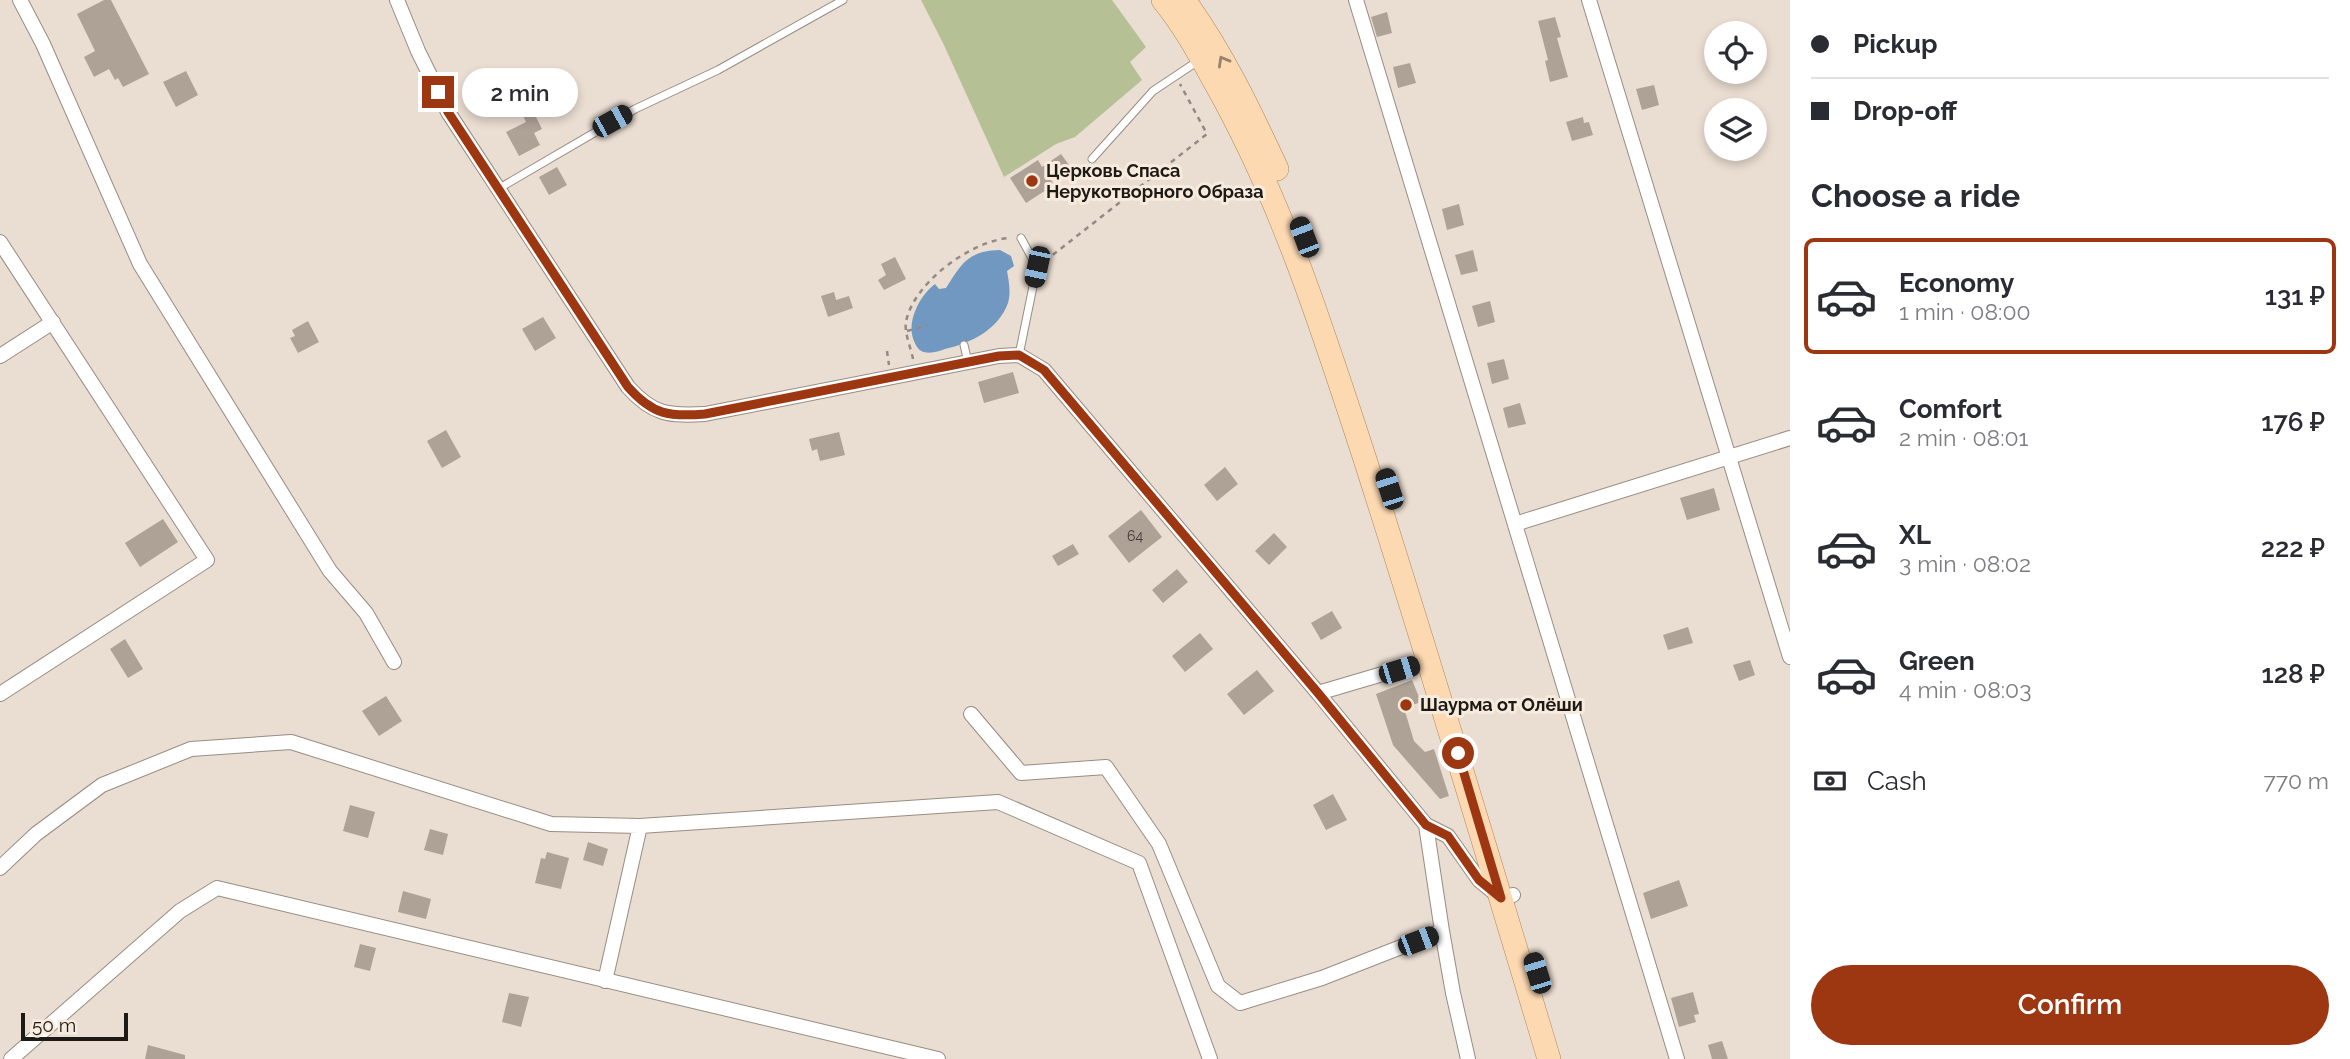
<!DOCTYPE html>
<meta charset="utf-8">
<style>
body{margin:0;font-family:Raleway,sans-serif;background:#f7f7f7;color:#2b2b33;height:100vh;display:flex;flex-direction:column;font-size:26px;white-space:nowrap}
*{box-sizing:border-box;margin:0}
p{font-size:23px;color:#7c7c81}
.icon{flex:none;width:38px;height:38px;fill:none;stroke:currentColor;stroke-width:2;stroke-linecap:round;stroke-linejoin:round}
.map{position:relative;flex:1;overflow:hidden}
.panel{display:flex;flex-direction:column;background:#fff;width:560px}
.panel>*{flex:none}
.top-card{display:grid;align-content:center;height:154px;padding:0 21px;background:#fff}
.controls{position:absolute;left:1704px;top:21px;display:grid;gap:14px}
.controls a{display:grid;place-items:center;width:63px;height:63px;border-radius:50%;background:#fff;box-shadow:0 4px 10px #0003;font-size:35px}
.scale{position:absolute;left:21px;bottom:18px;width:107px;box-sizing:border-box;padding-left:7px;border:4px solid #1d1914;border-top:0;font-size:19px;line-height:24px;white-space:nowrap;color:#1d1914;-webkit-text-stroke:5px #f7ebde;paint-order:stroke}
.end{position:absolute;width:32px;height:32px;margin:-16px;border:9px solid #9d3712;background:#fff;box-shadow:0 0 0 4px #fff}
.from{border-radius:50%}
.bubble{position:absolute;height:49px;border-radius:24px;background:#fff;box-shadow:0 4px 10px #0003;font-size:23px;font-weight:600;line-height:49px;text-align:center}
.car{position:absolute;width:21px;height:42px;margin:-21px -10px;border-radius:9px;box-shadow:0 0 5px 2px #0007;background:linear-gradient(#222 24%,#8ab4d8 0 40%,#222 0 76%,#8ab4d8 0 86%,#222 0)}
.top-card b{display:flex;align-items:center;gap:24px;height:66px;font-size:26px}
.top-card b+b{border-top:2px solid #e1e1e2}
.top-card i{width:18px;height:18px;background:#2b2b33}
ul{padding:0;list-style:none}
li{display:flex;align-items:center;gap:21px;height:116px;margin:0 14px 10px;padding:0 7px;border:4px solid transparent;border-radius:10px}
li div{flex:1}
li b{display:block;font-size:26px}
li em{font-style:normal;font-weight:600}
li.active{border-color:#9d3712}
li>.icon{width:63px;height:63px;stroke-width:1.5}
h2{padding:0 21px;font-size:32px;line-height:84px}
.pay{display:flex;align-items:center;gap:18px;height:77px;padding:0 21px;font-size:26px}
.pay p{margin-inline-start:auto}
.button{display:flex;gap:14px;margin-top:auto;padding:14px 21px}
.button a{flex:1;height:80px;border-radius:42px;background:#9d3712;color:#fff;font-size:28px;font-weight:600;line-height:80px;text-align:center}
main{display:flex;flex:1;min-height:0}
.map>svg:first-child{display:block}
.green{fill:#b6c095}
.water{fill:#7098c1}
.building{fill:#aea297}
.lines{fill:none;stroke-linecap:round;stroke-linejoin:round}
.service-casing{stroke:#988d82;stroke-width:9}
.minor-casing{stroke:#988d82;stroke-width:16}
.primary-casing{stroke:#ad865a;stroke-width:24}
.path{stroke:#938a81;stroke-width:2.5;stroke-dasharray:5 5;stroke-linecap:butt}
.service{stroke:#fff;stroke-width:7}
.minor{stroke:#fff;stroke-width:14}
.primary{stroke:#fdd9b2;stroke-width:23}
.oneway{stroke:#98836b}
.route{stroke:#9d3712;stroke-width:9}
.poi-dot{fill:#9d3712;stroke:#f7ebde;stroke-width:2.5}
.labels{text-anchor:middle;stroke-width:6;stroke-linejoin:round;paint-order:stroke}
.number-label{font-size:14px;fill:#413b35}
.poi-label{font-size:18px;font-weight:bold;fill:#1d1914;stroke:#f7ebde;text-anchor:start}
</style>
<main>
<div class="map">
<svg width="1790" height="1059" viewBox="0 0 1790 1059">
<rect width="100%" height="100%" fill="#eaddd1"/>
<!-- green -->
<path class="green" d="M921 0H1112L1146 47 1130 62 1142 80 1075 137 1056 144 1004 177 943 43Z"/>
<!-- water -->
<path class="water" d="M1000 250 1011 256 1014 266 1007 271C1009 282 1011 293 1008 303 998 330 971 343 945 349 939 351 931 354 924 352 919 351 916 346 914 341 906 323 919 296 935 284L939 289 946 288C962 263 968 251 1000 250Z"/>
<!-- building -->
<path class="building" d="M104 0H111L149 74 123 87 118 78 115 80 109 69 94 77 84 57 95 51 77 14Z
M1387 12 1392 33 1377 37 1371 17Z
M1555 17 1561 37 1557 38 1568 77 1550 82 1545 61 1548 60 1538 21Z
M1410 63 1416 83 1398 88 1393 67Z
M186 71 198 95 176 107 163 82Z
M1654 85 1659 105 1642 110 1636 89Z
M531 107 542 129 534 133 540 145 519 156 506 132 526 122 521 112Z
M1583 117 1584 123 1589 122 1593 135 1572 141 1566 122Z
M1061 154 1069 165 1050 178 1054 185 1026 203 1010 178 1038 160 1042 167Z
M557 167 567 185 549 195 539 177Z
M1459 204 1464 225 1447 230 1442 209Z
M1473 250 1478 271 1461 275 1455 255Z
M895 257 906 279 884 290 878 280 886 275 881 264Z
M834 292 836 300 849 296 853 308 828 317 821 296Z
M1490 301 1495 322 1478 327 1472 306Z
M543 317 556 338 535 351 522 329Z
M308 321 319 342 298 353 290 338 295 336 292 330Z
M1504 359 1509 379 1492 384 1487 363Z
M1013 372 1019 393 984 403 978 382Z
M1520 403 1526 424 1508 428 1503 408Z
M446 430 461 457 442 468 427 441Z
M839 432 845 455 820 461 817 449 812 451 809 439Z
M1225 467 1238 484 1217 501 1204 485Z
M1714 488 1720 510 1687 520 1680 498Z
M1141 510 1162 537 1129 563 1108 536Z
M163 519 178 542 140 567 125 543Z
M1274 533 1287 547 1269 565 1255 551Z
M1073 544 1079 554 1058 566 1052 556Z
M1177 569 1188 582 1163 603 1152 590Z
M1332 611 1342 628 1321 640 1311 623Z
M1688 627 1693 643 1668 650 1663 635Z
M1200 633 1213 649 1185 672 1172 656Z
M125 639 143 669 128 678 110 649Z
M1750 660 1755 675 1739 681 1733 665Z
M1257 670 1274 691 1244 715 1227 694Z
M1412 680 1421 702 1404 708 1414 741 1425 752 1434 749 1449 796 1440 799 1393 745 1376 694Z
M386 696 402 721 379 736 362 711Z
M1333 794 1347 820 1326 830 1313 805Z
M350 805 375 812 368 838 343 831Z
M430 829 448 834 443 855 424 850Z
M588 842 608 849 603 866 583 860Z
M547 852 569 858 561 889 535 883 541 858 545 859Z
M1679 880 1688 906 1651 919 1643 893Z
M403 891 431 899 426 919 398 912Z
M360 944 376 948 370 971 354 967Z
M1693 992 1699 1014 1694 1015 1696 1022 1679 1027 1671 998Z
M509 993 529 997 521 1027 502 1022Z
M1722 1041 1728 1059H1712L1708 1045Z
M148 1045 185 1055V1059H145Z"/>
<g class="lines">
<!-- service casing -->
<g class="service-casing">
<path id="service" d="M1092 159 1153 91 1198 61
M498 189 635 109 718 70 843 0
M964 345 968 362
M1019 355 1037 267 1021 238"/>
</g>
<!-- minor casing -->
<g class="minor-casing">
<path id="minor" d="M20 0 43 44 140 264 330 571 366 613 394 662
M397 0 418 51 448 112 628 387C653 415 669 416 705 414L999 356 1019 355 1044 370 1318 693 1430 660
M1356 0 1677 1059
M1589 0 1790 657
M0 242 207 560 0 694
M0 356 53 322
M1515 524 1790 438
M1318 693 1426 825 1448 836 1479 880 1501 898 1513 895
M971 714 1021 773 1106 767 1159 844 1218 986 1240 1003 1322 978 1442 931 1426 825
M0 868 36 834 102 785 191 749 291 742 551 824 640 826
M1442 931 1453 993 1468 1059
M605 981 640 826 998 802 1139 863 1210 1059
M11 1059 180 911 217 888 938 1059"/>
</g>
<!-- primary casing -->
<g class="primary-casing">
<path id="primary" d="M1163 0C1185 27 1201 57 1217 86 1282 202 1321 325 1362 450 1427 652 1488 856 1549 1059
M1184 0C1222 52 1250 111 1277 169"/>
</g>
<!-- path -->
<path class="path" d="M1045 261 1207 134 1180 84
M907 331 928 325
M887 351 889 365
M913 359C911 348 904 332 906 322 913 283 972 240 1010 238"/>
<!-- service -->
<use href="#service" class="service"/>
<!-- minor -->
<use href="#minor" class="minor"/>
<!-- primary -->
<use href="#primary" class="primary"/>
</g>
<!-- one-way arrows -->
<defs><path id="oneway-chevron" d="M-2-3.5L2.5 0L-2 3.5" fill="none" stroke-width="1.6" stroke-linecap="round" stroke-linejoin="round" transform="scale(1.75)"/></defs>
<use class="oneway" href="#oneway-chevron" transform="translate(1223 61) rotate(-119)"/>
<g class="lines">
<!-- route -->
<path class="route" d="M438 92 448 112 628 387C653 415 669 417 705 414L999 356 1019 355 1044 370 1318 693 1426 825 1448 836 1479 880 1501 898 1458 753"/>
</g>
<!-- markers -->
<g class="poi-dot">
<circle cx="1032" cy="181" r="7"/>
<circle cx="1406" cy="705" r="7"/>
</g>
<g class="labels">
<!-- number labels -->
<g class="number-label">
<text x="1135" y="541">64</text>
</g>
<!-- poi labels -->
<g class="poi-label">
<text x="1046" y="177">Церковь Спаса<tspan x="1046" dy="21">Нерукотворного Образа</tspan></text>
<text x="1420" y="711">Шаурма от Олёши</text>
</g>
</g>
</svg>
<div class="controls">
<a><svg class="icon" aria-label="locate" viewBox="0 0 24 24"><circle cx="12" cy="12" r="6"/><path d="M12 2v4M12 18v4M2 12h4M18 12h4"/></svg></a>
<a><svg class="icon" aria-label="layers" viewBox="0 0 24 24"><path d="M12 4l9 5-9 5-9-5zM3 14l9 5 9-5"/></svg></a>
</div>
<div class="scale">50 m</div>
<i class="end from" style="left:1458px;top:753px"></i>
<i class="end" style="left:438px;top:92px"></i>
<div class="bubble" style="left:462px;top:68px;width:116px">2 min</div>
<i class="car" style="left:612px;top:121px;rotate:61deg"></i>
<i class="car" style="left:1304px;top:237px;rotate:339deg"></i>
<i class="car" style="left:1037px;top:267px;rotate:192deg"></i>
<i class="car" style="left:1389px;top:489px;rotate:342deg"></i>
<i class="car" style="left:1399px;top:670px;rotate:73deg"></i>
<i class="car" style="left:1418px;top:941px;rotate:69deg"></i>
<i class="car" style="left:1537px;top:973px;rotate:343deg"></i>
</div>
<section class="panel">
<div class="top-card">
<b><i class="from"></i>Pickup</b>
<b><i></i>Drop-off</b>
</div>
<h2>Choose a ride</h2>
<ul>
<li class="active"><svg class="icon" aria-label="car" viewBox="0 0 24 24"><path d="M5 17H2v-5l4-1 3-4h7l3 4 3 1v5h-3M9 17h6M6 11h13"/><circle cx="7" cy="17" r="2"/><circle cx="17" cy="17" r="2"/></svg><div><b>Economy</b><p>1 min · 08:00</p></div><em>131 ₽</em></li>
<li><svg class="icon" aria-label="car" viewBox="0 0 24 24"><path d="M5 17H2v-5l4-1 3-4h7l3 4 3 1v5h-3M9 17h6M6 11h13"/><circle cx="7" cy="17" r="2"/><circle cx="17" cy="17" r="2"/></svg><div><b>Comfort</b><p>2 min · 08:01</p></div><em>176 ₽</em></li>
<li><svg class="icon" aria-label="car" viewBox="0 0 24 24"><path d="M5 17H2v-5l4-1 3-4h7l3 4 3 1v5h-3M9 17h6M6 11h13"/><circle cx="7" cy="17" r="2"/><circle cx="17" cy="17" r="2"/></svg><div><b>XL</b><p>3 min · 08:02</p></div><em>222 ₽</em></li>
<li><svg class="icon" aria-label="car" viewBox="0 0 24 24"><path d="M5 17H2v-5l4-1 3-4h7l3 4 3 1v5h-3M9 17h6M6 11h13"/><circle cx="7" cy="17" r="2"/><circle cx="17" cy="17" r="2"/></svg><div><b>Green</b><p>4 min · 08:03</p></div><em>128 ₽</em></li>
</ul>
<div class="pay"><svg class="icon" aria-label="cash" viewBox="0 0 24 24"><path d="M3 7h18v10H3z"/><circle cx="12" cy="12" r="2"/></svg>Cash<p>770 m</p></div>
<div class="button"><a>Confirm</a></div>
</section>
</main>
